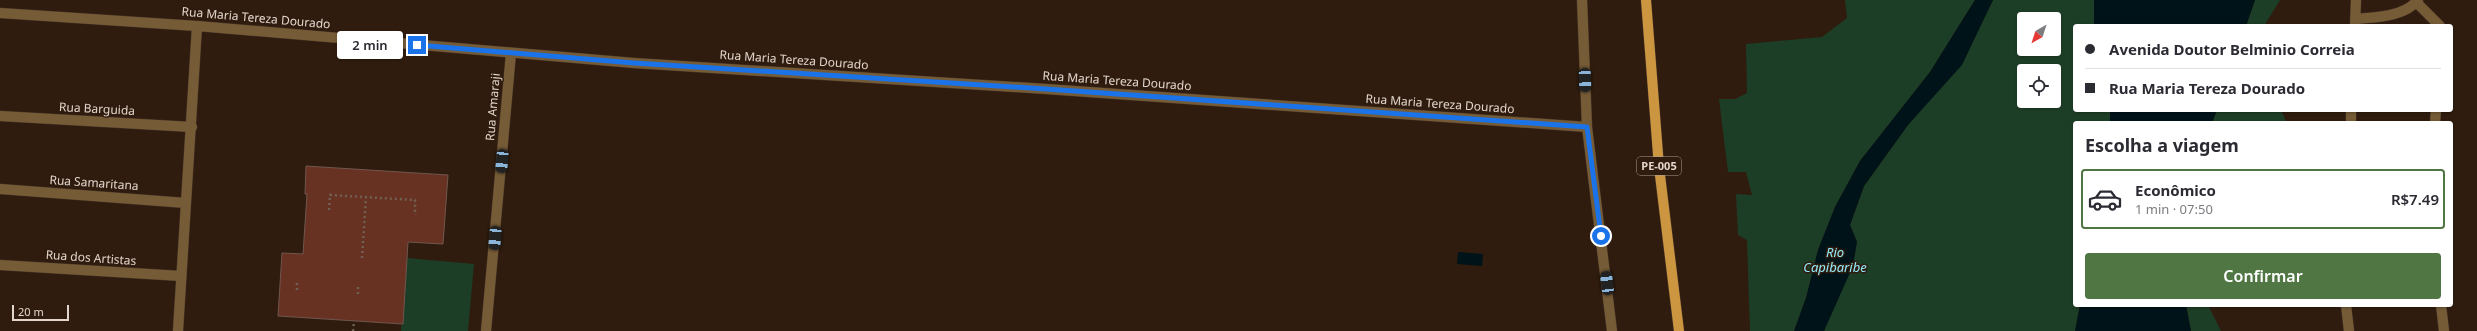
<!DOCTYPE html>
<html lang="pt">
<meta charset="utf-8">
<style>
body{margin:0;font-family:"Noto Sans",sans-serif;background:#f7f7f7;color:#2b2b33;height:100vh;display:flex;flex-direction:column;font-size:15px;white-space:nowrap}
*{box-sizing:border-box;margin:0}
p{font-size:13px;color:#7c7c81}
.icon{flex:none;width:22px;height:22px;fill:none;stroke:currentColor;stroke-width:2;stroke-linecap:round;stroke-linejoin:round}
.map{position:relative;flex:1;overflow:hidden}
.drawer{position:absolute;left:2073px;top:121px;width:380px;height:186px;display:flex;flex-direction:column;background:#fff;border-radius:4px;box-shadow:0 1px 3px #0004}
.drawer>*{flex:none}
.top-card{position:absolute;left:2073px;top:24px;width:380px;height:88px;border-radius:4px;box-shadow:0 1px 3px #0004;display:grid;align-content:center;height:88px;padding:0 12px;background:#fff}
.needle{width:26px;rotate:219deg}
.controls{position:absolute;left:2017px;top:12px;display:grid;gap:8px}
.controls a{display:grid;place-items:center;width:44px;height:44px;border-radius:4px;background:#fff;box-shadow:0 1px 3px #0004;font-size:20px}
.scale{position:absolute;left:12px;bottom:10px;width:57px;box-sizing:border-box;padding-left:4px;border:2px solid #e2d5cc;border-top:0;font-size:11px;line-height:14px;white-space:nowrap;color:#e2d5cc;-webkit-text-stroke:3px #2f1c0e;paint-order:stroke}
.end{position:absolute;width:18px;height:18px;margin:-9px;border:5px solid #1a73e8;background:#fff;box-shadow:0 0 0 2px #fff}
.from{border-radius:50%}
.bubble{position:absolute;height:28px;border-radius:4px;background:#fff;box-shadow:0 1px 3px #0004;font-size:13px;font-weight:600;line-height:28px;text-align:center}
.car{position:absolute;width:12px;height:24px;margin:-12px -6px;border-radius:5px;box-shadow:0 0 3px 1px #0007;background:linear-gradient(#222 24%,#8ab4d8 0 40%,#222 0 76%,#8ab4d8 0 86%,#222 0)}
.top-card b{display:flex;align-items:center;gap:14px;height:38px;font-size:15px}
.top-card b+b{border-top:1px solid #e1e1e2}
.top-card i{width:10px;height:10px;background:#2b2b33}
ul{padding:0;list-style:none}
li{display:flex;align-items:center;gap:12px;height:60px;margin:0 8px 6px;padding:0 4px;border:2px solid #e1e1e2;border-radius:4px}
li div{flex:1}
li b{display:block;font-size:15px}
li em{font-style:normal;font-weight:600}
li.active{border-color:#4f7643}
li>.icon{width:36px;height:36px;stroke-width:1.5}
h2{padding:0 12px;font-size:18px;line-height:48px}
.action{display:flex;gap:8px;margin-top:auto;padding:8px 12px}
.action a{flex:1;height:46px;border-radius:4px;background:#4f7643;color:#fff;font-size:16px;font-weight:600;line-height:46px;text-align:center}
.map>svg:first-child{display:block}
.green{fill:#1d3e26;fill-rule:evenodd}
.water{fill:#001318}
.building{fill:#683223;stroke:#70564e}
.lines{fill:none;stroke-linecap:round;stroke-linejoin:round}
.minor-casing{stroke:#483629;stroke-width:11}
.primary-casing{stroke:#483629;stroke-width:11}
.path{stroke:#716054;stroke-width:2.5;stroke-dasharray:2 3;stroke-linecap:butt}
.minor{stroke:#765c36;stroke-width:10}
.primary{stroke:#cc9641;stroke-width:10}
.route{stroke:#1a73e8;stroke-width:5}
.labels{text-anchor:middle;stroke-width:3;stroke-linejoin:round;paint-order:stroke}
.shield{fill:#2f1c0e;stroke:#ac9e93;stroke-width:1}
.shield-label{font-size:11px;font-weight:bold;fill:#e2d5cc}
.street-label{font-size:12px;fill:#e2d5cc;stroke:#2f1c0e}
.water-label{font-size:13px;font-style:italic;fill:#91ebfb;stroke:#2f1c0e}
</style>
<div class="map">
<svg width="2477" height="331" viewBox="0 0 2477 331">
<rect width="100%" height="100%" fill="#2f1c0e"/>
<!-- green -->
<path class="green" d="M1845 0H1975L1930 72 1860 161 1835 207 1818 250 1806 298 1794 331H1750L1747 240 1738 235 1736 194 1752 195 1746 172H1728L1719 99H1735L1747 93 1746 44 1822 37 1847 18Z
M1993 0H2094V26H2075V110H2110V123H2075V305H2080L2075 331H1824L1857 242 1850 225 1864 186 1982 22ZM2024 19H2054V49H2024ZM2024 71H2054V101H2024Z
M2255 0H2280L2264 26H2246Z
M2217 110H2281L2287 123H2212Z
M407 258 474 264 468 331H401Z
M2186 305H2208L2221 331H2191Z"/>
<!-- water -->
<path class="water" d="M1975 0H1993L1962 65 1908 125 1864 186 1850 225 1857 242 1853 266 1824 331H1794L1806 298 1818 250 1835 207 1860 161 1930 72Z
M2094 0H2255L2246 26H2094Z
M2110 110H2217L2212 123H2110Z
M1458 252 1483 254 1482 266 1457 264Z
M2080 305H2186L2191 331H2075Z"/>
<!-- building -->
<path class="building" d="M306 166 448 175 443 244 408 242 403 324 278 316 282 253 303 254 307 194H305Z"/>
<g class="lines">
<!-- minor casing -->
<g class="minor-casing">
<path id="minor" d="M1582 0 1587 127 1612 331
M2416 2 2440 26
M0 13 197 26 634 63 1046 89 1587 127
M2356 19C2376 17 2404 17 2418 0
M2355 26 2356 0
M0 116 192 127
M2351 123V110
M2435 123 2436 110
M0 189 186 203
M0 265 181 276
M2346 305 2349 331
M2441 305 2444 331
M178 331 197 26
M486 331 511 53"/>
</g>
<!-- primary casing -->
<g class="primary-casing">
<path id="primary" d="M1646 0 1659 167 1679 331"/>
</g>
<!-- path -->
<path class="path" d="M329 210 330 195 415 200V215
M362 258 366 197
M297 290V282
M358 294V285
M353 331 354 321"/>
<!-- minor -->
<use href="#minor" class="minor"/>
<!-- primary -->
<use href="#primary" class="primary"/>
</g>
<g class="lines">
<!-- route -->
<path class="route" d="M417 45 634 63 1046 89 1587 127 1601 236"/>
</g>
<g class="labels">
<!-- shield labels -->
<rect class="shield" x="1637" y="157" width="44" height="18" rx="3"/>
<g class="shield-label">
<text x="1659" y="170">PE-005</text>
</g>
<!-- street labels -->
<g class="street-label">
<text transform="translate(256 18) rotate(5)" y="4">Rua Maria Tereza Dourado</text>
<text transform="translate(794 60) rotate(4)" y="4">Rua Maria Tereza Dourado</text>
<text transform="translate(1117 81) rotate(4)" y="4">Rua Maria Tereza Dourado</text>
<text transform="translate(1440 104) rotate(4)" y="4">Rua Maria Tereza Dourado</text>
<text transform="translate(493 107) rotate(-85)" y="4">Rua Amaraji</text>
<text transform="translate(97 109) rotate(3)" y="4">Rua Barguida</text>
<text transform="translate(94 183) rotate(4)" y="4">Rua Samaritana</text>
<text transform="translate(91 258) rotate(4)" y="4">Rua dos Artistas</text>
</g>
<!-- water labels -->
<g class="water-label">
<text x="1835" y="257">Rio<tspan x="1835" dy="15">Capibaribe</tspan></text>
</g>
</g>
</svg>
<div class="controls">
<a><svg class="needle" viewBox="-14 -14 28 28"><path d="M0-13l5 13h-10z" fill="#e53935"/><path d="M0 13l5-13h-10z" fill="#7c7c81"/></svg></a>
<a><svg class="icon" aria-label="locate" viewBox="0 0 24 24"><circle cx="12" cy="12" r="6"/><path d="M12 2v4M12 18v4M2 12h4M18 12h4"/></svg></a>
</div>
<div class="scale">20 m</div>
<i class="end from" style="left:1601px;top:236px"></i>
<i class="end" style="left:417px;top:45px"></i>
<div class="bubble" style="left:337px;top:31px;width:66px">2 min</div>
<i class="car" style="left:1585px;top:80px;rotate:178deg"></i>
<i class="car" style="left:502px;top:161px;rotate:185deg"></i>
<i class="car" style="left:495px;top:238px;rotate:185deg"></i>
<i class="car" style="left:1607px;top:283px;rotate:353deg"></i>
<div class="top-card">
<b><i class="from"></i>Avenida Doutor Belminio Correia</b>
<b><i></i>Rua Maria Tereza Dourado</b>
</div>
<section class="drawer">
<h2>Escolha a viagem</h2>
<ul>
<li class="active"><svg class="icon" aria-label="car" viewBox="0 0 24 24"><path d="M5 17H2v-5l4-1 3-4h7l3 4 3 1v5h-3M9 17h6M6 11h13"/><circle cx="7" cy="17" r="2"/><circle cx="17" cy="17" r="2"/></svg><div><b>Econômico</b><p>1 min · 07:50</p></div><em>R$7.49</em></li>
</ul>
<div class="action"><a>Confirmar</a></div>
</section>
</div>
